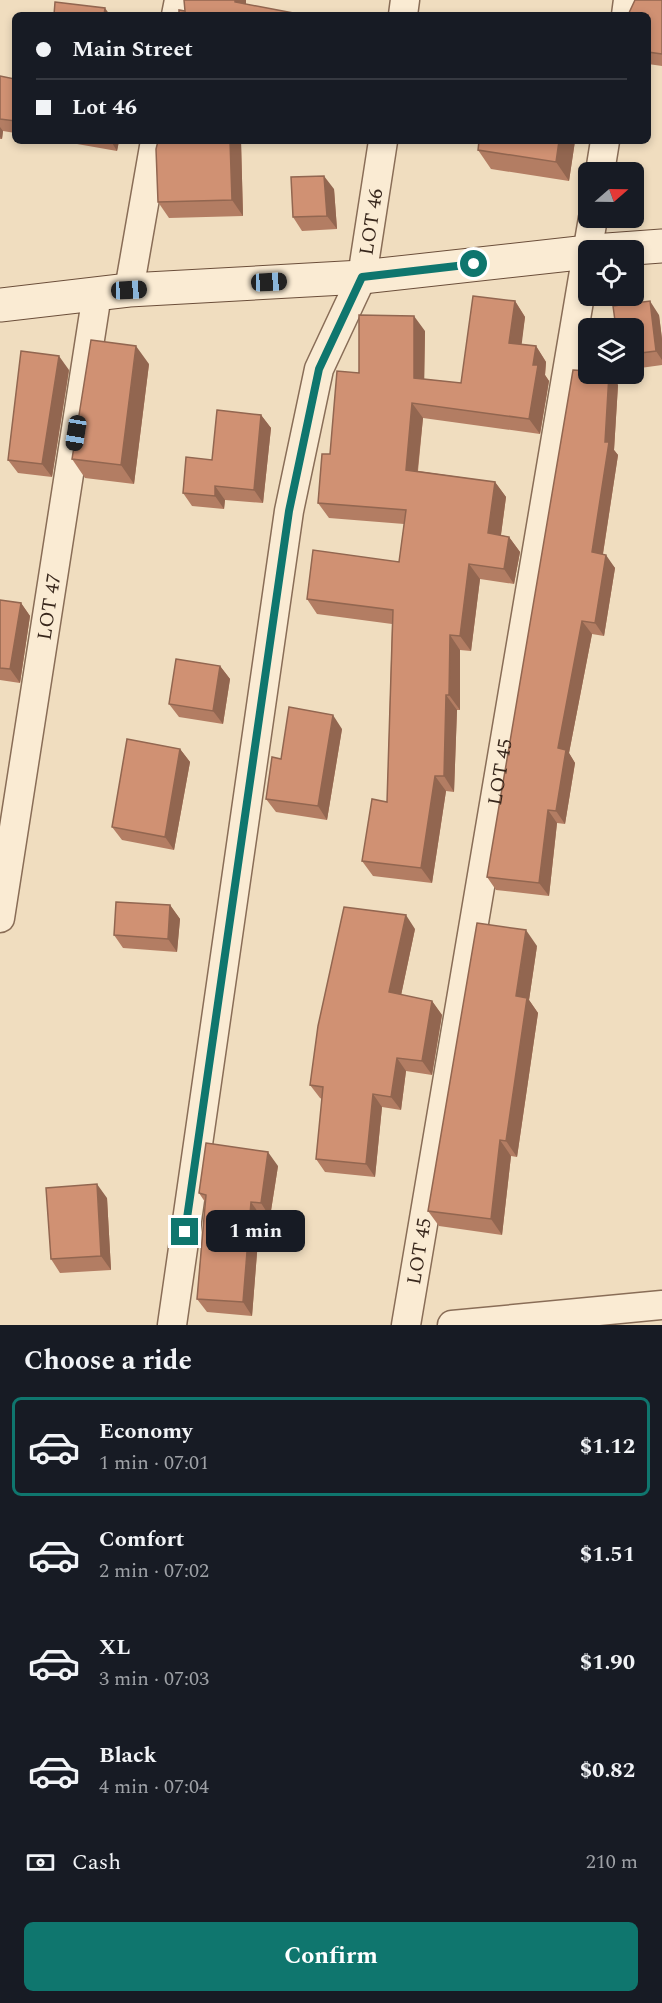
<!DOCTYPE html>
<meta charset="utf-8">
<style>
body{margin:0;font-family:Spectral,serif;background:#242831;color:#f1f3f6;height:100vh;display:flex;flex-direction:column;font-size:22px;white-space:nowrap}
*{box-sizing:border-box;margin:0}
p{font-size:20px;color:#9ea1a6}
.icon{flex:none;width:33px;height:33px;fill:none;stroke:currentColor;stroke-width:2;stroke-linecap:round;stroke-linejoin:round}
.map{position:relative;height:1325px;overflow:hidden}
.panel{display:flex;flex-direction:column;background:#171b24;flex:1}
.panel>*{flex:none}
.guide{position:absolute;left:12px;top:12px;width:639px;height:132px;border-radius:9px;box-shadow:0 3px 9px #0003;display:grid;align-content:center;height:132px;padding:0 24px;background:#171b24}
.needle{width:39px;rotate:70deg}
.controls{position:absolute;left:578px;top:162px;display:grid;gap:12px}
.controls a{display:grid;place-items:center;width:66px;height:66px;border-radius:9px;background:#171b24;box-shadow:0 3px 9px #0003;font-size:30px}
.end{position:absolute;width:27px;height:27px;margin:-14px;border:8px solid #0f766e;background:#fff;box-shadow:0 0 0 3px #fff}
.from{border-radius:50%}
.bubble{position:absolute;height:42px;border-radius:9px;background:#171b24;box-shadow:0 3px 9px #0003;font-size:20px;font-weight:700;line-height:42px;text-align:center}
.car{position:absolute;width:18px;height:36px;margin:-18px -9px;border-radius:8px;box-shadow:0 0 4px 2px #0007;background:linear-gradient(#222 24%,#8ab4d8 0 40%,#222 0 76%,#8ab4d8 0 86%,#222 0)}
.guide b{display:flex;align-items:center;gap:21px;height:57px;font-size:22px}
.guide b+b{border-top:2px solid #363941}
.guide i{width:15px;height:15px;background:#f1f3f6}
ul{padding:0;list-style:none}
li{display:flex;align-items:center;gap:18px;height:99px;margin:0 12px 9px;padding:0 12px;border:3px solid transparent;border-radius:9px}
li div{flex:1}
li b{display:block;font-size:22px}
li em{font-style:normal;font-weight:700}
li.active{border-color:#0f766e}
li>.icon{width:54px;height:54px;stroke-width:1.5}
h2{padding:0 24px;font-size:27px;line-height:72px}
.pay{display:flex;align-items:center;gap:15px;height:66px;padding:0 24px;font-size:22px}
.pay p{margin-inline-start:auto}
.button{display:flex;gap:12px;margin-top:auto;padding:12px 24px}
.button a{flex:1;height:69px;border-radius:9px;background:#0f766e;color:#fff;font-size:24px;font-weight:700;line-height:69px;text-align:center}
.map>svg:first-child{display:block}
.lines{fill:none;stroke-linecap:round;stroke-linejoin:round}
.street-casing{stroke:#896d57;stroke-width:31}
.secondary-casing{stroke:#6b4e3a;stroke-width:35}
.street{stroke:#faebd3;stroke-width:28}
.secondary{stroke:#faebd3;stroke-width:33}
.wall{fill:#b37d63}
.shaded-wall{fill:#926650}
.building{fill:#d09173;stroke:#926650;stroke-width:1.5}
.route{stroke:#0f766e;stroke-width:8}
.labels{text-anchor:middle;stroke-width:4.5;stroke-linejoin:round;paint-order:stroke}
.street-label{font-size:20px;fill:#38271c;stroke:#f7e8cf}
</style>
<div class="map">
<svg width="662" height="1325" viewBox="0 0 662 1325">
<rect width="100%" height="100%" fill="#f0ddbf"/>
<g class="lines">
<!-- street casing -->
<g class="street-casing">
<g id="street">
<path d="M176 15 179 0"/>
<path d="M403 15 405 0"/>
<path d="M626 15 628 0"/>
<path d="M600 172 605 141"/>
<path d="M129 290 155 141"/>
<path id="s1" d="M0 918 97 294"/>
<path id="s2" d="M172 1325 289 511 319 369 362 277 383 141"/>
<path id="s3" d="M406 1325 593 218"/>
<path d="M452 1325 662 1305"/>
</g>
</g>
<!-- secondary casing -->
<g class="secondary-casing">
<path id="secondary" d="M607 250 662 246
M0 305 129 290 362 277 588 252"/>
</g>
<!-- street -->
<use href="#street" class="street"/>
<!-- secondary -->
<use href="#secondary" class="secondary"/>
</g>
<!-- wall -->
<path class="wall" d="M662 0V66L648 64V15L634 2Z
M0 76 15 79V133L3 131 2 139H0Z
M60 141H119L117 151Z
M158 141H241L243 216 169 218 158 202Z
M479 141H575L569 181 491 169 478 150Z
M334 189 337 229 302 231 293 217Z
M515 301 525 317 521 344 536 346 546 362 545 375 549 381 540 434 423 418 418 471 495 482 506 497 501 535 509 537 520 552 514 584 480 579 471 651 460 650V710H457L454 792 446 791 432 883 373 876 362 861 387 802 392 624 317 614 307 599 399 562 404 524 329 518 318 503 330 454 359 373 425 331 424 379 461 383Z
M659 315 662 339V365L633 369V328Z
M149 364 134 484 85 478 72 459Z
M69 370 52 477 18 473 8 460Z
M588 374H610L618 385 614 450 618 455 603 554 615 568 604 636 592 634 569 753 575 763 565 824 557 823 549 896 496 890 487 877Z
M261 415 271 428 263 503 225 500 224 509 192 506 183 493 212 460Z
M0 600 21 603 30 616 20 683 0 680Z
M220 666 230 679 223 724 179 717 169 704Z
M342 729 327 820 276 812 266 799 281 759Z
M180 749 190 762 174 850 122 840 112 827Z
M170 905 180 919 177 952 123 948 114 935Z
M415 929 401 995 432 1001 442 1015 432 1075 406 1071 401 1110 382 1107 375 1177 325 1172 316 1159 322 1099 320 1098 310 1085Z
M537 946 529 1000 538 1013 517 1157 511 1156 502 1235 439 1226 428 1211Z
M278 1166 270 1217 260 1215 252 1316 207 1312 197 1299 205 1202 199 1193Z
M107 1198 111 1270 60 1273 51 1259Z"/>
<!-- shaded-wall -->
<path class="shaded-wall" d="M235 0H246V15L235 2Z
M105 8 110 15H104Z
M0 127 3 131 2 139 0 137Z
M111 141H119L117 151Z
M230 141H241L243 216 232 200Z
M559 141H575L569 181 556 162Z
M324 176 334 189 337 229 327 216Z
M515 301 525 317 520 358 509 343Z
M650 301 659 315 662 339V360L656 351Z
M414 316 425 331 424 394 414 378Z
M136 346 149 364 134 484 121 465Z
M536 346 546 362 545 375 549 381 540 434 529 419 533 365Z
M59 356 69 370 52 477 42 464Z
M609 374H610L618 385 614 450 618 455 601 566 592 552 605 442Z
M412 403 423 418 416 485 406 470Z
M261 415 271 428 263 503 254 490Z
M495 482 506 497 499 549 488 533Z
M215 486 225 500 224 509 215 496Z
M509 537 520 552 514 584 504 569Z
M606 555 615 568 604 636 595 623Z
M469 564 480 579 471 651 460 636Z
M21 603 30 616 20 683 10 669Z
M582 621 592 634 569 753 575 763 565 824 556 811 558 748Z
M450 635 460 650V710L449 695Z
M220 666 230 679 223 724 213 711Z
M446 695 457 710 454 792 444 776Z
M333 715 342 729 327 820 318 806Z
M180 749 190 762 174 850 165 837Z
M435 776 446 791 432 883 421 868Z
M548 810 557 823 549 896 539 883Z
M170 905 180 919 177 952 168 939Z
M406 915 415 929 399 1005 389 992Z
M526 930 537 946 529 1000 538 1013 517 1157 506 1141 516 996Z
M432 1001 442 1015 432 1075 422 1061Z
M397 1058 406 1071 401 1110 391 1097Z
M373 1094 382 1107 375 1177 366 1164Z
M500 1140 511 1156 502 1235 491 1219Z
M268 1152 278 1166 270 1217 261 1203Z
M97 1184 107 1198 111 1270 101 1256Z
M251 1202 260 1215 252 1316 243 1302Z"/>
<!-- building -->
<path class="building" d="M184 0H235V2L304 15H179V10L185 11Z
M635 0H662V54L648 52V15H628Z
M55 2 105 8 104 15H54Z
M0 76 15 79V121L0 119Z
M158 141H230L232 200 158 202 156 149Z
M479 141H559L556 162 478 150Z
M324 176 327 216 293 217 291 177Z
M473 296 515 301 509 343 536 346 533 365H538L529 419 412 403 406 470 495 482 488 533 509 537 504 569 469 564 460 636 450 635 449 695H446L444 776H435L421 868 362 861 372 799 387 802 393 610 307 599 313 550 399 562 406 510 318 503 322 454H330L337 371 359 373V315L414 316V378L461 383Z
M650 301 656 351 633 354V328H616L613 306Z
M91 340 136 346 121 465 72 459Z
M21 351 59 356 42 464 8 460Z
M573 370 588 371V374H609L605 442H609L592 552 606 555 595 623 582 621 558 748 566 750 556 811 548 810 539 883 487 877Z
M217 410 261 415 254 490 215 486V496L183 493 186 457 212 460Z
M0 600 21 603 10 669 0 668Z
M176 659 220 666 213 711 169 704Z
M289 707 333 715 318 806 266 799 272 757 281 759Z
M127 739 180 749 165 837 112 827Z
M116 902 170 905 168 939 114 935Z
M344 907 406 915 389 992 432 1001 422 1061 397 1058 391 1097 373 1094 366 1164 316 1159 323 1087 310 1085 318 1026Z
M477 923 526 930 516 996 527 998 506 1141 500 1140 491 1219 428 1211Z
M206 1143 268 1152 261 1203 251 1202 243 1302 197 1299 206 1195 199 1193Z
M97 1184 101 1256 51 1259 46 1188Z"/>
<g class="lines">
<!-- route -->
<path class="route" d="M185 1232 289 511 319 369 362 277 474 264"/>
</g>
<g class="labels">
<!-- street labels -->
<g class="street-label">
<text dy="7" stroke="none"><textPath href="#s2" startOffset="1125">LOT 46</textPath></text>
<text dy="7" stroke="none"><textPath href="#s1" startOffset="315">LOT 47</textPath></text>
<text dy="7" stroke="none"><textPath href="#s3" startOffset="561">LOT 45</textPath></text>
<text dy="7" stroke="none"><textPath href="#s3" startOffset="75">LOT 45</textPath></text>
</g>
</g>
</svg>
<div class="controls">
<a><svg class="needle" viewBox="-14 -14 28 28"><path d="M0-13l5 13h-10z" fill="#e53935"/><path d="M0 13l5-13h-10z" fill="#9ea1a6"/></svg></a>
<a><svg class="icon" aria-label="locate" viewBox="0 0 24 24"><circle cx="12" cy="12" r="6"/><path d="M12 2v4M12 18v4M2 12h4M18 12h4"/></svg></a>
<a><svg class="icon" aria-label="layers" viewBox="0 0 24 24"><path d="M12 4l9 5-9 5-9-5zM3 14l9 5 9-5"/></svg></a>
</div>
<i class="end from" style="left:474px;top:264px"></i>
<i class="end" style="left:185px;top:1232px"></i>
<div class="bubble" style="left:206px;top:1210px;width:99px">1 min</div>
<i class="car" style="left:269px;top:282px;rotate:87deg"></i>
<i class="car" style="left:129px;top:290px;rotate:87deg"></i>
<i class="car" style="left:76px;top:433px;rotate:189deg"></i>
<div class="guide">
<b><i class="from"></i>Main Street</b>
<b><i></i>Lot 46</b>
</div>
</div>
<section class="panel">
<h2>Choose a ride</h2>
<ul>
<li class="active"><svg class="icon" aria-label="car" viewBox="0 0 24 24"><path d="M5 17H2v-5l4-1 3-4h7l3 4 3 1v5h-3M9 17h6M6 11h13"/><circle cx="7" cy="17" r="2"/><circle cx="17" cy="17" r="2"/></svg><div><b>Economy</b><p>1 min · 07:01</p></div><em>$1.12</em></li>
<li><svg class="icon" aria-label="car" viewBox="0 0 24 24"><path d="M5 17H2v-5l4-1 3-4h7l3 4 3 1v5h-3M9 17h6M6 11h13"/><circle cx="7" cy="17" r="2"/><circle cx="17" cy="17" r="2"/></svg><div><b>Comfort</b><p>2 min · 07:02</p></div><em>$1.51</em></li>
<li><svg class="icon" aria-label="car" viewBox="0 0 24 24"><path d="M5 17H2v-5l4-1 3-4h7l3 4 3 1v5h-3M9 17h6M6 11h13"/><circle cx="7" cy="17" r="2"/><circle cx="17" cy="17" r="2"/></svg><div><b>XL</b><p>3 min · 07:03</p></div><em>$1.90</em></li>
<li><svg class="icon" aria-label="car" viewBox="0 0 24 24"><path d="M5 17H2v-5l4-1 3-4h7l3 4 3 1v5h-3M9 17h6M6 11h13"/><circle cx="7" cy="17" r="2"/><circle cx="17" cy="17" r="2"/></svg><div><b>Black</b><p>4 min · 07:04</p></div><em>$0.82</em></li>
</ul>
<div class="pay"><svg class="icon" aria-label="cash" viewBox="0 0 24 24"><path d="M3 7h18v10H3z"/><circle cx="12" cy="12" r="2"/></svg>Cash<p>210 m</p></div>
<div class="button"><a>Confirm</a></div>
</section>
